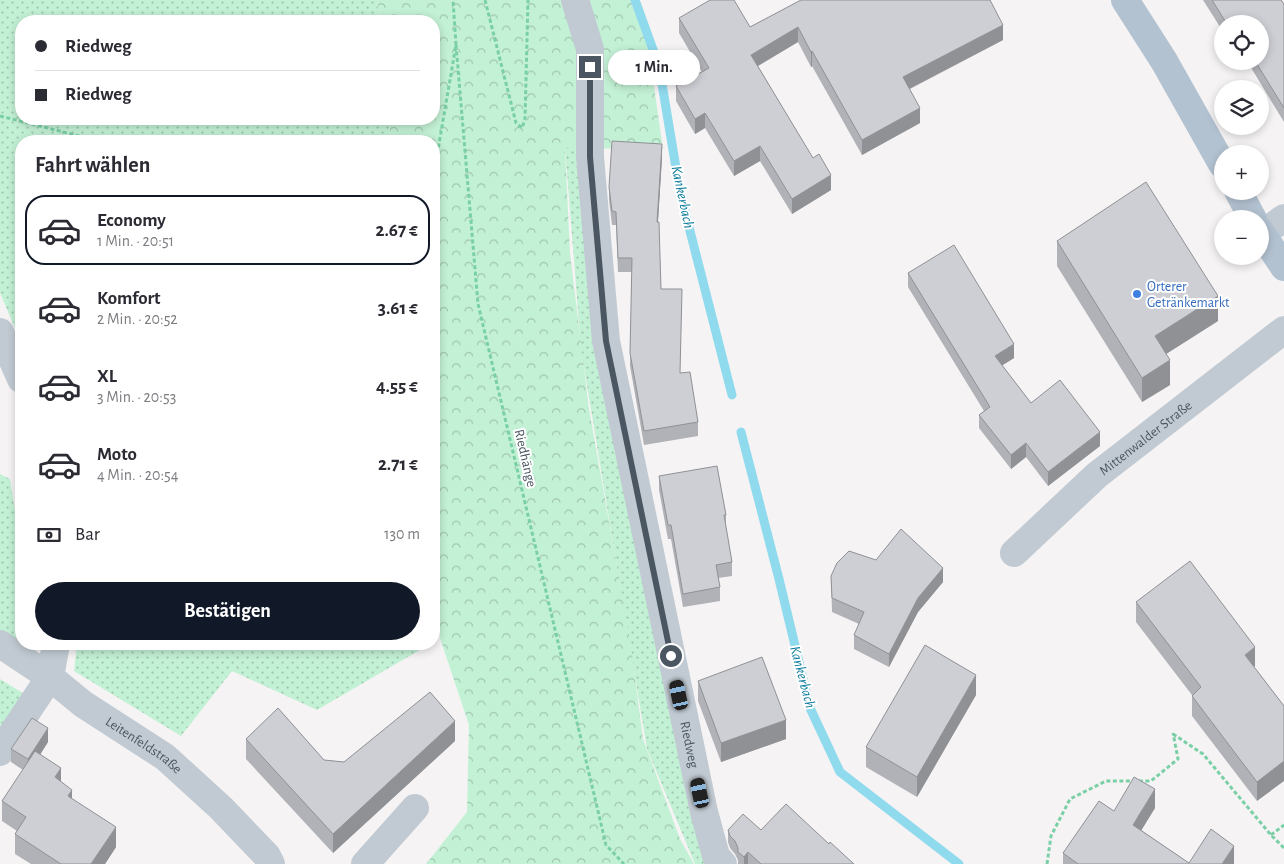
<!DOCTYPE html>
<html lang="de">
<meta charset="utf-8">
<style>
body{margin:0;font-family:"Alegreya Sans",sans-serif;background:#f2f2f3;color:#2b2b33;height:100vh;display:flex;flex-direction:column;font-size:19px;white-space:nowrap}
*{box-sizing:border-box;margin:0}
p{font-size:16px;color:#7c7c81}
.icon{flex:none;width:28px;height:28px;fill:none;stroke:currentColor;stroke-width:2;stroke-linecap:round;stroke-linejoin:round}
.map{position:relative;flex:1;overflow:hidden}
.details{position:absolute;left:15px;top:135px;width:425px;height:515px;display:flex;flex-direction:column;background:#fff;border-radius:20px;box-shadow:0 2px 8px #0003}
.details>*{flex:none}
.hud{position:absolute;left:15px;top:15px;width:425px;height:110px;border-radius:20px;box-shadow:0 2px 8px #0003;display:grid;align-content:center;height:110px;padding:0 20px;background:#fff}
.fabs{position:absolute;left:1214px;top:15px;display:grid;gap:10px}
.fabs a{display:grid;place-items:center;width:55px;height:55px;border-radius:50%;background:#fff;box-shadow:0 2px 8px #0003;font-size:25px}
.end{position:absolute;width:22px;height:22px;margin:-11px;border:6px solid #4a5661;background:#fff;box-shadow:0 0 0 2px #fff}
.from{border-radius:50%}
.bubble{position:absolute;height:35px;border-radius:18px;background:#fff;box-shadow:0 2px 8px #0003;font-size:16px;font-weight:700;line-height:35px;text-align:center}
.car{position:absolute;width:15px;height:30px;margin:-15px -8px;border-radius:6px;box-shadow:0 0 4px 1px #0007;background:linear-gradient(#222 24%,#8ab4d8 0 40%,#222 0 76%,#8ab4d8 0 86%,#222 0)}
.hud b{display:flex;align-items:center;gap:18px;height:48px;font-size:19px}
.hud b+b{border-top:1px solid #e1e1e2}
.hud i{width:12px;height:12px;background:#2b2b33}
ul{padding:0;list-style:none}
li{display:flex;align-items:center;gap:15px;height:70px;margin:0 10px 8px;padding:0 10px;border:2px solid transparent;border-radius:20px}
li div{flex:1}
li b{display:block;font-size:19px}
li em{font-style:normal;font-weight:700}
li.on{border-color:#111827}
li>.icon{width:45px;height:45px;stroke-width:1.5}
h2{padding:0 20px;font-size:22px;line-height:60px}
.pay{display:flex;align-items:center;gap:12px;height:55px;padding:0 20px;font-size:19px}
.pay p{margin-inline-start:auto}
.button{display:flex;gap:10px;margin-top:auto;padding:10px 20px}
.button a{flex:1;height:58px;border-radius:30px;background:#111827;color:#fff;font-size:20px;font-weight:700;line-height:58px;text-align:center}
.map>svg:first-child{display:block}
.grass{fill:url(#grass-dots)}
.forest{fill:url(#forest-crowns)}
.lines{fill:none;stroke-linecap:round;stroke-linejoin:round}
.stream{stroke:#90daee;stroke-width:9}
.path{stroke:#7ad0a6;stroke-width:3;stroke-dasharray:4 2.5;stroke-linecap:butt}
.minor{stroke:#c1cad2;stroke-width:28}
.major{stroke:#b3c2d1;stroke-width:28}
.wall{fill:#b0b2b7}
.shaded-wall{fill:#909195}
.building{fill:#cdcfd5;stroke:#909195}
.route{stroke:#4a5661;stroke-width:6}
.shop-dot{fill:#3f7fe0;stroke:#fff;stroke-width:2}
.labels{text-anchor:middle;stroke-width:4;stroke-linejoin:round;paint-order:stroke}
.shop-label{font-size:14px;fill:#366cbe;stroke:#fff;text-anchor:start}
.street-label{font-size:14px;fill:#4a5661;stroke:#fff}
.water-label{font-size:15px;font-style:italic;fill:#0c7c9b;stroke:#fff}
</style>
<div class="map">
<svg width="1284" height="864" viewBox="0 0 1284 864">
<defs>
<pattern id="grass-dots" width="8" height="8" patternUnits="userSpaceOnUse" patternTransform="scale(1.25)"><rect width="8" height="8" fill="#c3f1d5"/><path d="M2 2h.1M6 6h.1" fill="none" stroke="#a0c6b0" stroke-width="1.8" stroke-linecap="round"/></pattern>
<pattern id="forest-crowns" width="20" height="18" patternUnits="userSpaceOnUse" patternTransform="scale(1.25)"><rect width="20" height="18" fill="#c3f1d5"/><path d="M2 6a3 3 0 1 1 6 0M12 15a3 3 0 1 1 6 0" fill="none" stroke="#a0c6b0"/></pattern>
</defs>
<rect width="100%" height="100%" fill="#f5f3f3"/>
<!-- grass -->
<path class="grass" d="M0 0H377L379 21H21V119H389L391 141H21V342L0 293Z
M565 147 583 148 709 864H695L647 749 581 349Z
M0 474 10 479 21 549V644H33L30 651 0 634Z
M77 644H430L317 710 232 671 181 736 74 671Z
M0 679 26 695 6 728 0 725Z"/>
<!-- forest -->
<path class="forest" d="M377 0H636L648 45 663 149 565 148 570 253 589 409 630 639 643 739 680 839 694 864H426L467 812 469 725 440 638 434 572V141H391L389 119H434V21H379Z"/>
<g class="lines">
<!-- stream -->
<path class="stream" d="M635 0 659 66 680 192 732 395
M741 432 779 579 810 708 840 772 959 864"/>
<!-- path -->
<path class="path" d="M485 0 516 123 522 128 525 119 528 0
M456 45 478 304 606 845 624 864
M0 116 99 141
M434 173 456 45 453 0
M1173 734 1203 754 1271 835 1284 848
M1271 835 1284 825
M1047 864 1051 836 1070 799 1106 781H1151L1178 759 1173 733"/>
<!-- minor -->
<g class="minor">
<path id="s1" d="M575 0 590 49V157L606 341 704 812 716 856 723 864"/>
<path d="M1262 234 1284 218"/>
<path d="M0 332 21 379"/>
<path id="s2" d="M1014 553 1097 475 1284 330"/>
<path id="s3" d="M0 644 50 677 83 704 165 757 221 808 267 856 271 864"/>
<path d="M0 752 50 677 56 644"/>
<path d="M365 864 415 808"/>
</g>
<!-- major -->
<path class="major" d="M1125 0 1164 61 1222 164
M1238 191 1253 219
M1260 231 1284 267"/>
</g>
<!-- wall -->
<path class="wall" d="M801 0 1003 40 910 89 920 123 862 155 812 66 811 67 798 42 758 66 831 190 792 214 760 161 734 176 705 128 695 134 676 101V86L702 72 679 33V18L750 27Z
M1203 0H1281L1284 4V122L1247 61H1260V24H1222V30Z
M662 158 658 222 661 289 680 373 698 422V436L644 445 630 366 632 272H618L616 225H612L609 200V187Z
M1057 241 1218 321 1166 354 1170 385 1142 402 1057 266Z
M908 273 1014 358 1002 365 1031 403 1100 446 1048 486 1026 457 1011 469 979 428V415L984 411 908 287Z
M659 476 726 515V529L732 562V576L718 578 720 587V601L683 607 671 539H668L659 490Z
M831 576 943 582 918 612 889 667 854 649V635L859 624 832 612Z
M1136 602 1255 666 1254 667 1284 706 1257 801 1192 716V695L1136 622Z
M698 681 786 739 721 762 698 701Z
M976 695 917 797 866 767V747Z
M246 739 324 760 344 762 455 741 333 853 246 759Z
M48 742 40 755 61 782 72 799 116 847 105 864H31L15 854V834L17 831 2 821V801L23 770 11 762V749Z
M1155 808 1141 830 1189 863 1234 864H1063V853L1114 811Z
M728 830H761L829 844 854 864H738V860L735 854 730 848 728 842Z"/>
<!-- shaded-wall -->
<path class="shaded-wall" d="M1003 25V40L903 92V77Z
M798 27V42L751 70V55Z
M812 51V66L811 67V52Z
M920 108V123L862 155V140Z
M705 113V128L695 134V119Z
M662 144V158L657 236V222Z
M760 146V161L734 176V161Z
M831 175V190L792 214V199Z
M1218 296V321L1155 361V336Z
M1014 344V358L995 370V356Z
M1170 360V385L1142 402V378Z
M1100 432V446L1048 486V472Z
M1026 443V457L1011 469V455Z
M943 568V582L918 612 889 667V654L918 598Z
M1255 647V666L1245 675V655Z
M976 675V695L917 797V777Z
M786 720V739L721 762V743Z
M455 721V741L333 853V834Z
M48 728V742L28 773V759Z
M1284 761V781L1257 801V782Z
M61 768V788L55 777Z
M1155 789V808L1133 844V825Z
M72 790V810L68 796Z
M116 827V847L105 864H91Z
M1234 846V864H1222Z
M748 852V864H744V857Z"/>
<!-- building -->
<path class="building" d="M710 0H734L750 27 801 0H990L1003 25 903 77 920 108 862 140 812 51 811 52 798 27 751 55 813 158 819 154 831 175 792 199 760 146 734 161 705 113 695 119 676 86 709 68 679 18Z
M1212 0H1281L1284 4V108L1255 61H1260V24H1227Z
M612 141 662 144 657 222H659L661 289H682L680 373 690 372 698 422 644 431 630 353 632 258H618L616 212 612 211 609 187Z
M1146 182 1218 296 1155 336 1170 360 1142 378 1057 241Z
M954 245 1014 344 995 356 1031 403 1060 380 1100 432 1048 472 1026 443 1011 455 979 415 990 407 908 273Z
M717 466 726 515H724L732 562 716 565 720 587 683 594 671 525H668L659 476Z
M901 529 943 568 918 598 889 654 854 635 864 612 832 598 831 576 837 563 849 551 876 560Z
M1190 561 1255 647 1245 655 1284 706V761L1257 782 1192 696 1201 687 1136 602Z
M925 645 976 675 917 777 866 747Z
M762 657 786 720 721 743 698 681Z
M430 692 455 721 333 834 246 739 278 708 324 760 344 762Z
M32 718 48 728 28 759 11 749Z
M35 751 61 768 55 777 72 790 68 796 116 827 91 864H61L15 834 26 817 2 801Z
M1134 777 1155 789 1133 825 1189 863 1211 829 1234 846 1222 864H1078L1063 853 1099 801 1114 811Z
M786 804 829 844 830 842 854 864H761L748 852 744 857 738 852V848L735 841 730 836 728 830 743 814 761 830Z"/>
<g class="lines">
<!-- route -->
<path class="route" d="M590 67V157L606 341 671 656"/>
</g>
<!-- markers -->
<circle class="shop-dot" cx="1137" cy="294" r="5"/>
<g class="labels">
<!-- shop labels -->
<g class="shop-label">
<text x="1147" y="291">Orterer<tspan x="1147" dy="16">Getränkemarkt</tspan></text>
</g>
<!-- street labels -->
<g class="street-label">
<text dy="5" stroke="none"><textPath href="#s2" startOffset="175">Mittenwalder Straße</textPath></text>
<text transform="translate(526 458) rotate(77)" y="5">Riedhänge</text>
<text dy="5" stroke="none"><textPath href="#s1" startOffset="756">Riedweg</textPath></text>
<text dy="5" stroke="none"><textPath href="#s3" startOffset="176">Leitenfeldstraße</textPath></text>
</g>
<!-- water labels -->
<g class="water-label">
<text transform="translate(683 197) rotate(78)" y="5">Kankerbach</text>
<text transform="translate(803 677) rotate(75)" y="5">Kankerbach</text>
</g>
</g>
</svg>
<div class="fabs">
<a><svg class="icon" aria-label="locate" viewBox="0 0 24 24"><circle cx="12" cy="12" r="6"/><path d="M12 2v4M12 18v4M2 12h4M18 12h4"/></svg></a>
<a><svg class="icon" aria-label="layers" viewBox="0 0 24 24"><path d="M12 4l9 5-9 5-9-5zM3 14l9 5 9-5"/></svg></a>
<a>+</a>
<a>−</a>
</div>
<i class="end from" style="left:671px;top:656px"></i>
<i class="end" style="left:590px;top:67px"></i>
<div class="bubble" style="left:608px;top:50px;width:92px">1 Min.</div>
<i class="car" style="left:679px;top:695px;rotate:348deg"></i>
<i class="car" style="left:700px;top:793px;rotate:348deg"></i>
<div class="hud">
<b><i class="from"></i>Riedweg</b>
<b><i></i>Riedweg</b>
</div>
<section class="details">
<h2>Fahrt wählen</h2>
<ul>
<li class="on"><svg class="icon" aria-label="car" viewBox="0 0 24 24"><path d="M5 17H2v-5l4-1 3-4h7l3 4 3 1v5h-3M9 17h6M6 11h13"/><circle cx="7" cy="17" r="2"/><circle cx="17" cy="17" r="2"/></svg><div><b>Economy</b><p>1 Min. · 20:51</p></div><em>2.67 €</em></li>
<li><svg class="icon" aria-label="car" viewBox="0 0 24 24"><path d="M5 17H2v-5l4-1 3-4h7l3 4 3 1v5h-3M9 17h6M6 11h13"/><circle cx="7" cy="17" r="2"/><circle cx="17" cy="17" r="2"/></svg><div><b>Komfort</b><p>2 Min. · 20:52</p></div><em>3.61 €</em></li>
<li><svg class="icon" aria-label="car" viewBox="0 0 24 24"><path d="M5 17H2v-5l4-1 3-4h7l3 4 3 1v5h-3M9 17h6M6 11h13"/><circle cx="7" cy="17" r="2"/><circle cx="17" cy="17" r="2"/></svg><div><b>XL</b><p>3 Min. · 20:53</p></div><em>4.55 €</em></li>
<li><svg class="icon" aria-label="car" viewBox="0 0 24 24"><path d="M5 17H2v-5l4-1 3-4h7l3 4 3 1v5h-3M9 17h6M6 11h13"/><circle cx="7" cy="17" r="2"/><circle cx="17" cy="17" r="2"/></svg><div><b>Moto</b><p>4 Min. · 20:54</p></div><em>2.71 €</em></li>
</ul>
<div class="pay"><svg class="icon" aria-label="cash" viewBox="0 0 24 24"><path d="M3 7h18v10H3z"/><circle cx="12" cy="12" r="2"/></svg>Bar<p>130 m</p></div>
<div class="button"><a>Bestätigen</a></div>
</section>
</div>
